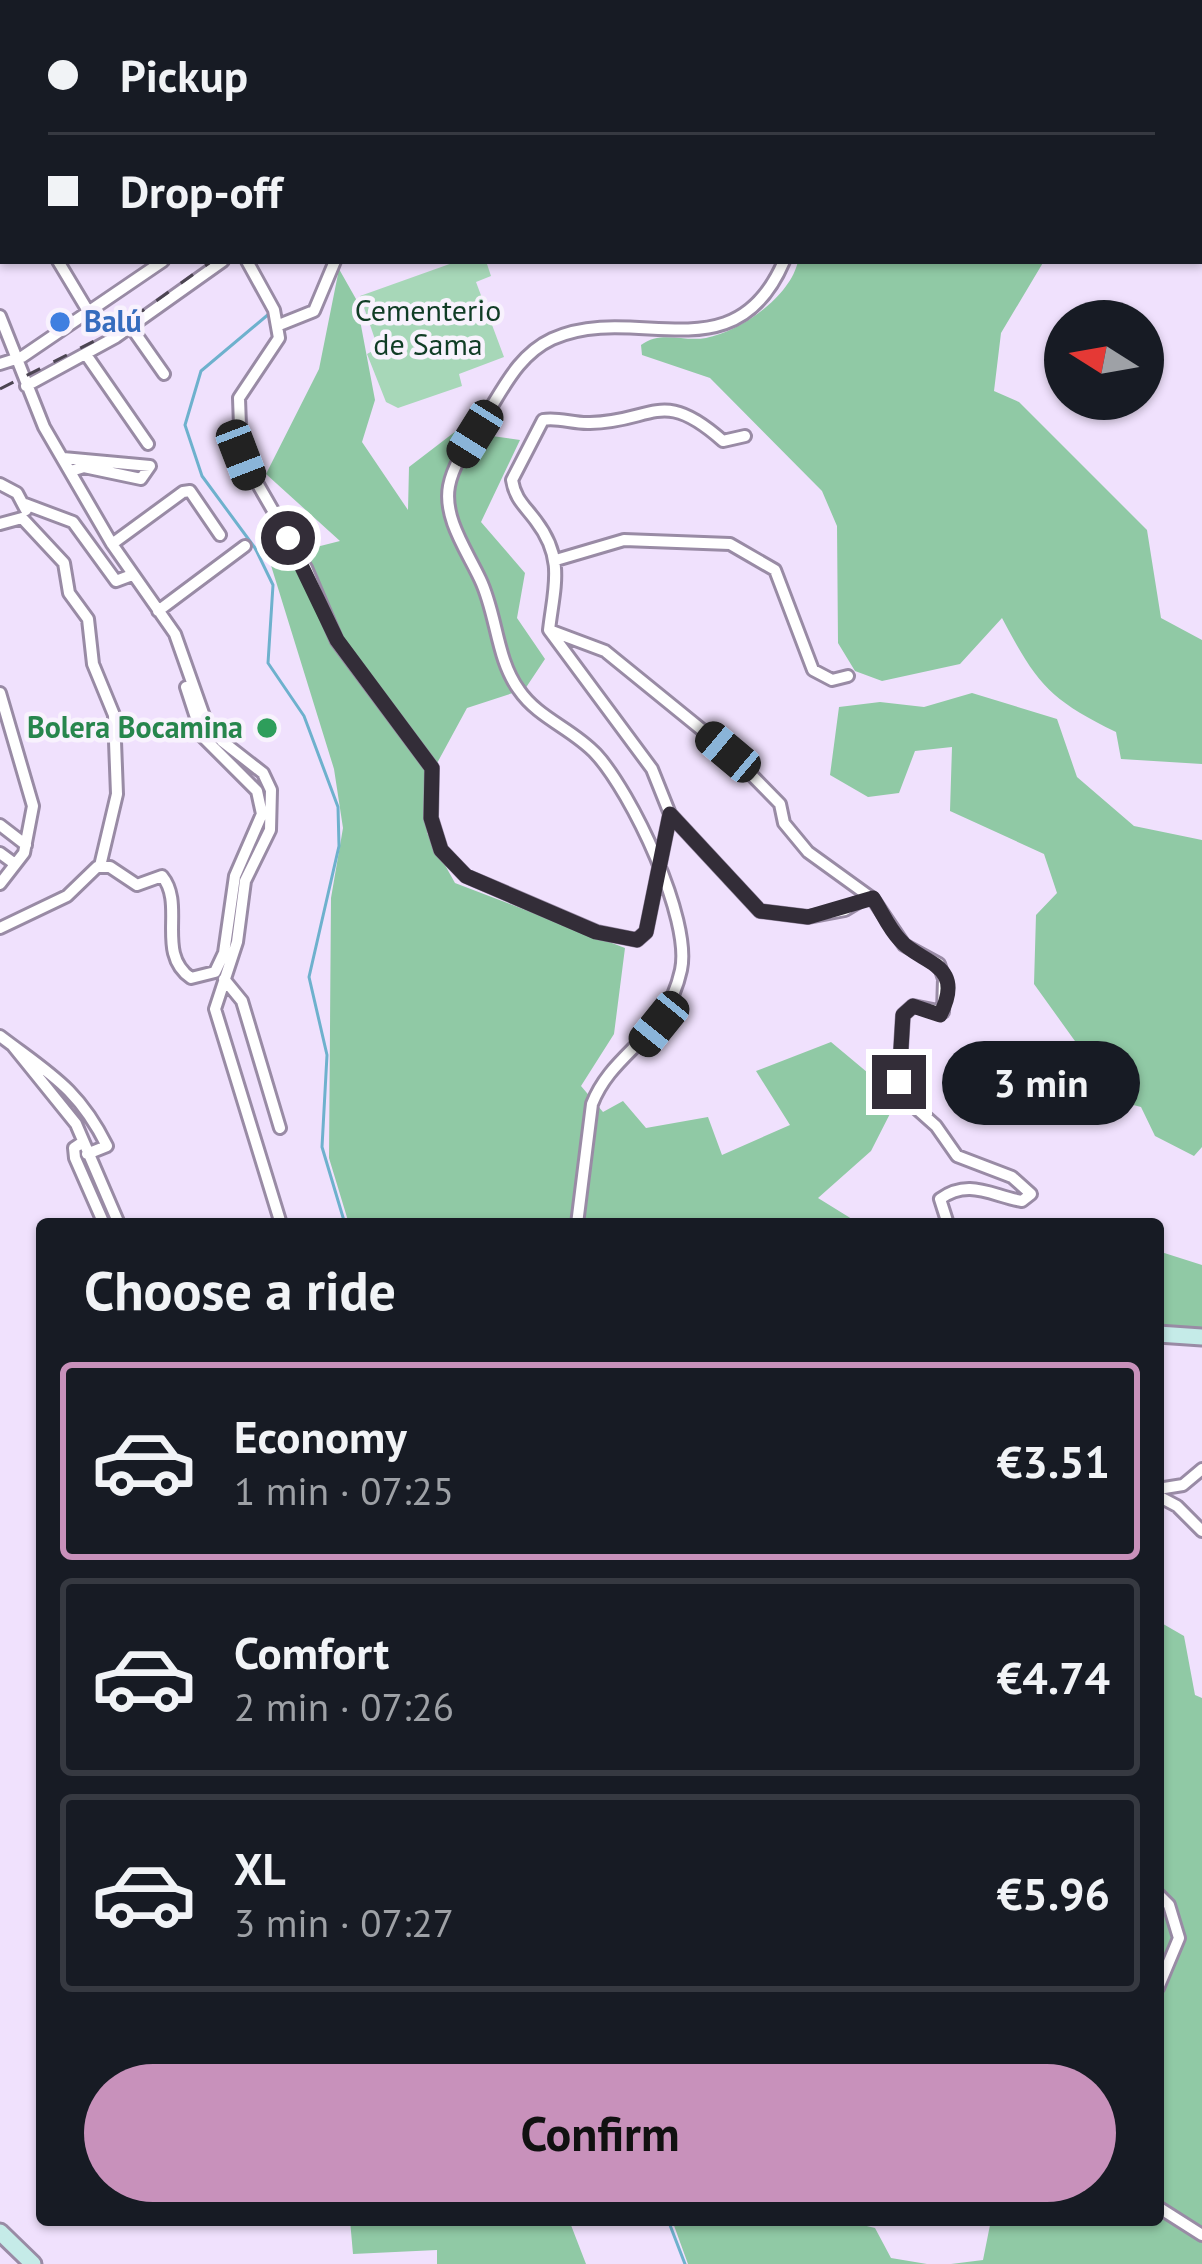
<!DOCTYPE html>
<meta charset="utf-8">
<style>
body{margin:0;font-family:"PT Sans",sans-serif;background:#20242c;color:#f1f3f6;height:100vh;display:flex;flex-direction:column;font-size:45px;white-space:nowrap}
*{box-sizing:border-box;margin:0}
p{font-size:39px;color:#9ea1a6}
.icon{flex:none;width:66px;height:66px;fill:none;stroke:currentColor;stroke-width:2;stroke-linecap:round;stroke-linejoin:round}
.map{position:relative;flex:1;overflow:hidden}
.drawer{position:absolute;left:36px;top:1218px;width:1128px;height:1008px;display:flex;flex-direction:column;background:#171b24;border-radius:12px;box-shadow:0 3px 9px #0004}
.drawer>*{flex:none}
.hud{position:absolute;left:0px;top:0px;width:1203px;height:264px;box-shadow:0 3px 9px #0004;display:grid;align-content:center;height:264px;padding:0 48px;background:#171b24}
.needle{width:78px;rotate:281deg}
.fabs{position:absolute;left:1044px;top:300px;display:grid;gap:24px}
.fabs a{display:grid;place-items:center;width:120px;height:120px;border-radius:50%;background:#171b24;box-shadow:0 3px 9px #0004;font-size:60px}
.end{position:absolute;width:54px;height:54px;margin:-27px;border:15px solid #332d38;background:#fff;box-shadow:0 0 0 6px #fff}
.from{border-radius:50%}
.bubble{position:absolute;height:84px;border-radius:42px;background:#171b24;box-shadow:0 3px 9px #0004;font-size:39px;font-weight:700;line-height:84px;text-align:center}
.car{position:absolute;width:36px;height:72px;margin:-36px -18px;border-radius:15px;box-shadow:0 0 9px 3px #0007;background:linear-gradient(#222 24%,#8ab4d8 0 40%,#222 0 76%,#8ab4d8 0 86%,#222 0)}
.hud b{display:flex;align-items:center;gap:42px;height:114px;font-size:45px}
.hud b+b{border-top:3px solid #363941}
.hud i{width:30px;height:30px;background:#f1f3f6}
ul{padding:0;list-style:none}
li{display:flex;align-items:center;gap:36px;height:198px;margin:0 24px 18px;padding:0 24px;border:6px solid #363941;border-radius:12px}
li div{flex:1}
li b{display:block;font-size:45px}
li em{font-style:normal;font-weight:700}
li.selected{border-color:#c891bb}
li>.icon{width:108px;height:108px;stroke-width:1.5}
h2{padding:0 48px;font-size:54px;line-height:144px}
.button{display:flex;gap:24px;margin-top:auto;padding:24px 48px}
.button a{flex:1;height:138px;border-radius:72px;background:#c891bb;color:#111;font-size:48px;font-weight:700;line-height:138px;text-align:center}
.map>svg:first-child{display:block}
.green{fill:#a7d7b8}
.forest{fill:#90c9a5}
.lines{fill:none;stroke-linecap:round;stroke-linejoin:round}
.stream{stroke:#6eb1cd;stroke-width:3}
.street-casing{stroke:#998ba5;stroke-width:16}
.secondary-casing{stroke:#998ba5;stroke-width:21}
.street{stroke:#fff;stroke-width:10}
.secondary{stroke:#c5ebe8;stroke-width:15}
.rail{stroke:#4c4552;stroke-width:3;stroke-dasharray:15 15;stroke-linecap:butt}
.route{stroke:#332d38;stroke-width:15}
.shop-dot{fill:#3f7fe0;stroke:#f8f2fd;stroke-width:4.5}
.leisure-dot{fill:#2e9e5b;stroke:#f8f2fd;stroke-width:4.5}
.labels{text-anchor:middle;stroke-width:9;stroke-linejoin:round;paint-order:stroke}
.park-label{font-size:30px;fill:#103d25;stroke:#f8f2fd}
.shop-label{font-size:30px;font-weight:bold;fill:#366cbe;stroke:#f8f2fd;text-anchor:start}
.leisure-label{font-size:30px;font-weight:bold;fill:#27864d;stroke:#f8f2fd;text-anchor:end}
</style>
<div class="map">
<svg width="1202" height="2264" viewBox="0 0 1202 2264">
<rect width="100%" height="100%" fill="#f0e1fd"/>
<!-- green -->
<path class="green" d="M458 261H486L491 276 476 282 504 357 459 374 462 386 398 408 386 402 367 354 378 348 360 296Z"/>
<!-- forest -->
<path class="forest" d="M798 261H1044L1001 333 994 391 1019 402 1147 530 1161 618 1202 640V764L1121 759 1116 732C1049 699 1037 684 1002 618L960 664 882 681 855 671 838 643 837 526 822 491 710 378 642 355 641 345C661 330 683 342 706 338 740 332 791 296 798 261Z
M339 269 356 299 375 400 362 442 408 510 409 467 456 431 520 440 481 522 525 573 517 618 545 659 525 689 467 708 429 778 427 833 455 883 625 948 614 1034 581 1086 603 1112 623 1101 646 1128 708 1117 722 1155 790 1125 756 1071 831 1042 898 1098 871 1151 818 1198 860 1224H349L329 1158 331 898 343 828 334 769 269 559 340 541 266 474 319 369Z
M972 693 1057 719 1077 777 1134 826 1202 840V1147L1194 1156 1155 1136 1141 1107 1118 1101 1034 984 1036 915 1057 893 1044 854 950 811 952 747 915 751 899 793 868 797 830 775 839 707 880 702 924 707Z
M1158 1251 1202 1265V1328L1158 1325Z
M1158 1621 1184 1636 1195 1695 1202 1698V2264H951L983 2260 991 2220H1158Z
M350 2220H569L586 2264H437V2250L353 2254Z
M672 2220H842L875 2228 891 2258 927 2264H688Z"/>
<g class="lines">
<!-- stream -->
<path class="stream" d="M270 313 201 371 185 425 202 476 255 548 273 585 268 663 304 716 338 807 339 846 309 977 327 1055 322 1147 345 1224
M668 2220 685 2264"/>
<!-- street casing -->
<g class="street-casing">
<path id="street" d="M147 0 148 3
M264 0 265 3
M760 0 761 3
M164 3 171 0
M294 3 297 0
M481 3 483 0
M0 75 3 73
M0 229 3 228
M58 261 88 311
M247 261 274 310 279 338 239 398 241 455 306 568 337 641 432 768 431 818 441 850 466 876 597 932 637 940 646 932 670 814
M0 316 44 427 112 544 175 634 205 719 222 741 263 773 271 790 270 830 245 881 237 942 215 1009 281 1224
M279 325 314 311 335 261
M131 327 164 374
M87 356 148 444
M0 364 22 357 163 261
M26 386 116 337 223 261
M745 436 723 441C661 386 654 422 590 423 574 424 558 417 543 420L512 480C515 499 525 506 536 521 565 559 554 587 549 630L652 769 670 814 760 911 808 917 845 910 865 898
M63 458 150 466 141 479 84 467 71 471
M0 484 17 493 26 510
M25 504 73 522 116 581 132 575
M22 518 64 563 69 593 88 619 93 664 114 715 117 794 100 866
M0 524 22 518
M112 544 183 492 190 491 220 535
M556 560 624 540 730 544 775 570 813 670 832 680 848 676
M158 611 245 546
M549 630 605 651 728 751 780 804 784 823 808 852 873 899 904 945 939 964 944 979 943 1012 913 1006 903 1015 899 1081 908 1101 936 1126 957 1156 1012 1177 1031 1194 1022 1201C992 1196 969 1178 940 1199L948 1224
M0 693 33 806 24 853 0 884
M0 825 26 845
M0 853 15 864
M0 928 67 896 97 867H110L137 885 162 876C186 905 155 953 191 978L215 972 224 953 235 876 262 814 257 791 202 736 186 687
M224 979 242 1001 280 1128
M0 1036C50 1074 78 1088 107 1146L87 1154
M13 1046 76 1124 119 1224
M83 1142 74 1148 75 1158 104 1224
M577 1224 592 1104C613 1050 666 1039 681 970 692 919 631 792 596 754 573 729 538 718 519 690 496 659 497 614 480 579 467 551 443 518 449 486 454 460 474 436 487 414 505 385 520 354 552 339 636 301 734 378 784 261
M1158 1489 1183 1485 1202 1469
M1158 1496 1177 1506 1202 1531
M1158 1894 1169 1905 1179 1938 1158 1988
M1158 2207 1202 2235"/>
</g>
<!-- secondary casing -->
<g class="secondary-casing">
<path id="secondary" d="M695 0V3
M279 3 285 0
M306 3 310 0
M0 139 3 138
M1158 1334 1202 1337
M0 2232 33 2264"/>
</g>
<!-- street -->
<use href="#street" class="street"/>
<!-- secondary -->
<use href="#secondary" class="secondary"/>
<!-- rail -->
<path class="rail" d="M453 3 455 0
M0 389 114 331 212 261"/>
</g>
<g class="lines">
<!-- route -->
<path class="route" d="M288 538 337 640 432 768 431 818 441 850 466 876 596 932 637 940 646 932 670 814 760 911 808 917 873 898C882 912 889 929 900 940 920 964 967 963 940 1015L913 1006 903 1015 899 1082"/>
</g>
<!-- markers -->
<circle class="shop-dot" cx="60" cy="322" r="12"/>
<circle class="leisure-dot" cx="267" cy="728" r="12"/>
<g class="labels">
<!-- park labels -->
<g class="park-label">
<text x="428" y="321">Cementerio<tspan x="428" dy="34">de Sama</tspan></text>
</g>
<!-- shop labels -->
<g class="shop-label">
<text x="84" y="332">Balú</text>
</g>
<!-- leisure labels -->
<g class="leisure-label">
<text x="243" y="738">Bolera Bocamina</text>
</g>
</g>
</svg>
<div class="fabs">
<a><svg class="needle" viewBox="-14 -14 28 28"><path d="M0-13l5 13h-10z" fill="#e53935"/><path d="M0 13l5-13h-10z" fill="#9ea1a6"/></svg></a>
</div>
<i class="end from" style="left:288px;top:538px"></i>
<i class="end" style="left:899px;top:1082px"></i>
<div class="bubble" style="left:942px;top:1041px;width:198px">3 min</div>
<i class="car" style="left:475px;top:434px;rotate:212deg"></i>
<i class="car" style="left:241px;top:455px;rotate:159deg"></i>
<i class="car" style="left:728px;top:752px;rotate:310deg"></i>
<i class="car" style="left:659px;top:1024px;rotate:219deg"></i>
<div class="hud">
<b><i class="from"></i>Pickup</b>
<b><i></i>Drop-off</b>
</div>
<section class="drawer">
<h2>Choose a ride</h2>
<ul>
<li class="selected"><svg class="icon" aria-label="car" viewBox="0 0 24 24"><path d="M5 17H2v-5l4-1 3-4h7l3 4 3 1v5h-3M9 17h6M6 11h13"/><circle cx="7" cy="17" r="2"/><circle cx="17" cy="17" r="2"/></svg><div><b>Economy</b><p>1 min · 07:25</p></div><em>€3.51</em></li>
<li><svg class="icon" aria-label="car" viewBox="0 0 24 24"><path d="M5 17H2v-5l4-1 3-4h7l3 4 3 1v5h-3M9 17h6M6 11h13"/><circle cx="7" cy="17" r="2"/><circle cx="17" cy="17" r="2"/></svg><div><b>Comfort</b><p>2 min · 07:26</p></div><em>€4.74</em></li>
<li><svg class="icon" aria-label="car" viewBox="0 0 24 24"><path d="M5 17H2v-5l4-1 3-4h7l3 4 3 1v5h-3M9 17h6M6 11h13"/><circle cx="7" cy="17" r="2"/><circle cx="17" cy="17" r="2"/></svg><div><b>XL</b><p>3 min · 07:27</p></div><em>€5.96</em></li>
</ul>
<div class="button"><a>Confirm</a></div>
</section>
</div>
